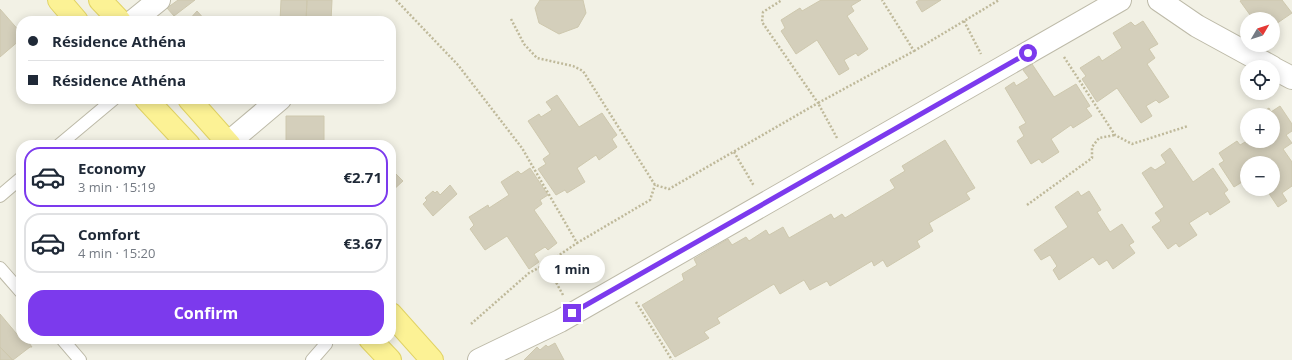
<!DOCTYPE html>
<meta charset="utf-8">
<style>
body{margin:0;font-family:"Open Sans",sans-serif;background:#f2f2f3;color:#1f2937;height:100vh;display:flex;flex-direction:column;font-size:15px;white-space:nowrap}
*{box-sizing:border-box;margin:0}
p{font-size:13px;color:#747a83}
.icon{flex:none;width:22px;height:22px;fill:none;stroke:currentColor;stroke-width:2;stroke-linecap:round;stroke-linejoin:round}
.map{position:relative;flex:1;overflow:hidden}
.side{position:absolute;left:16px;top:140px;width:380px;height:204px;display:flex;flex-direction:column;background:#fff;border-radius:16px;box-shadow:0 2px 10px #0003}
.side>*{flex:none}
.banner{position:absolute;left:16px;top:16px;width:380px;height:88px;border-radius:16px;box-shadow:0 2px 10px #0003;display:grid;align-content:center;height:88px;padding:0 12px;background:#fff}
.needle{width:26px;rotate:51deg}
.controls{position:absolute;left:1240px;top:12px;display:grid;gap:8px}
.controls a{display:grid;place-items:center;width:40px;height:40px;border-radius:50%;background:#fff;box-shadow:0 2px 10px #0003;font-size:20px}
.end{position:absolute;width:18px;height:18px;margin:-9px;border:5px solid #7c3aed;background:#fff;box-shadow:0 0 0 2px #fff}
.from{border-radius:50%}
.bubble{position:absolute;height:28px;border-radius:14px;background:#fff;box-shadow:0 2px 10px #0003;font-size:13px;font-weight:700;line-height:28px;text-align:center}
.banner b{display:flex;align-items:center;gap:14px;height:38px;font-size:15px}
.banner b+b{border-top:1px solid #e0e1e3}
.banner i{width:10px;height:10px;background:#1f2937}
ul{padding:7px 0 0;list-style:none}
li{display:flex;align-items:center;gap:12px;height:60px;margin:0 8px 6px;padding:0 4px;border:2px solid #e0e1e3;border-radius:16px}
li div{flex:1}
li b{display:block;font-size:15px}
li em{font-style:normal;font-weight:700}
li.on{border-color:#7c3aed}
li>.icon{width:36px;height:36px;stroke-width:1.5}
.cta{display:flex;gap:8px;margin-top:auto;padding:8px 12px}
.cta a{flex:1;height:46px;border-radius:16px;background:#7c3aed;color:#fff;font-size:16px;font-weight:700;line-height:46px;text-align:center}
.map>svg:first-child{display:block}
.building{fill:#d4cfbb;stroke:#cec8ae}
.lines{fill:none;stroke-linecap:round;stroke-linejoin:round}
.lane-casing{stroke:#bdbaa8;stroke-width:14}
.street-casing{stroke:#bdbaa8;stroke-width:24}
.primary-casing{stroke:#e1d365;stroke-width:24}
.path{stroke:#bfb99a;stroke-width:2.5;stroke-dasharray:2 2;stroke-linecap:butt}
.lane{stroke:#fff;stroke-width:12}
.street{stroke:#fff;stroke-width:22}
.primary{stroke:#fcf295;stroke-width:22}
.route{stroke:#7c3aed;stroke-width:5}
</style>
<div class="map">
<svg width="1292" height="360" viewBox="0 0 1292 360">
<rect width="100%" height="100%" fill="#f2f1e5"/>
<!-- building -->
<path class="building" d="M178 0H195L174 16 167 8Z
M281 0H307L306 21H280Z
M307 0H332L331 21H306Z
M540 0H583L586 13 578 27 559 34 539 23 535 8Z
M821 0H861L851 6 854 11 847 16 868 49 858 56 856 53 844 60 849 69 839 75 817 40 796 54 781 31 785 28 781 20 800 8 802 11Z
M919 0H941L922 12 916 2Z
M1242 0H1282L1292 13 1273 26V19H1253L1240 1Z
M0 9 21 33V39L0 57Z
M197 11 206 21H188Z
M1143 21 1158 44 1149 49 1155 58 1147 64 1169 97 1159 103 1156 100 1146 106 1152 116 1141 123 1117 88 1097 102 1082 79 1086 76 1080 68 1099 56 1102 61 1122 48 1113 33 1131 22 1135 26Z
M1032 64 1054 97 1076 84 1090 106 1086 108 1092 116 1073 128 1071 125 1051 139 1059 152 1042 163 1039 159 1031 164 1017 141 1024 136 1019 127 1026 123 1005 88 1014 82 1016 86 1029 78 1023 70Z
M557 95 579 127 602 113 617 135 612 139 617 147 599 160 596 155 577 168 585 182 567 193 565 190 556 195 538 169 546 164 543 159 550 154 528 121 539 114 541 117 552 110 546 102Z
M350 99H385L384 103H349Z
M1280 106 1292 124V131L1286 135 1292 143 1283 149 1292 162V186L1282 193 1287 201 1278 207 1266 189H1273V163H1247V179L1234 187 1219 164 1224 161 1219 153 1237 141 1240 145 1247 141H1273V115H1258L1269 108 1271 112Z
M286 116H324V142L286 143Z
M945 140 975 188 966 193 970 199 929 223 933 231 917 241 920 247 887 267 883 260 874 266 872 261 830 286 827 281 810 290 804 280 780 294 774 284 717 318 720 323 704 332 709 338 675 357 642 305 684 280 682 274 697 265 694 259 728 239 732 245 746 237 749 241 766 230 769 235 783 227 789 238 831 214 834 219 842 214 845 218 895 188 890 180 905 171 902 166Z
M324 142V145H286V143Z
M1170 148 1193 182 1213 168 1228 190 1224 193 1230 202 1210 215 1208 211 1189 223 1197 235 1179 247 1176 243 1168 249 1152 227 1161 221 1155 213 1164 207 1142 173 1151 167 1155 170 1166 163 1161 155Z
M530 168 548 195 540 200 542 204 534 210 557 243 548 250 545 247 534 254 539 262 529 269 507 236 485 250 470 229 474 225 469 217 488 205 489 208 509 195 501 182 518 171 521 174Z
M391 169 403 181 391 192Z
M450 185 457 194 433 216 423 204 427 200 425 198 433 191 435 193 437 191 440 195Z
M1078 191 1081 196 1089 191 1101 210 1097 212 1110 232 1122 224 1134 242 1129 245 1135 253 1113 269 1107 260 1099 265 1093 257 1059 280 1053 270 1057 266 1050 255 1041 260 1034 250 1068 227 1055 207Z
M0 314 21 339H26L32 347H30L13 360 0 347Z
M555 343 564 360H524L537 347 540 350 546 345 548 347Z
M0 347 12 360H0Z"/>
<g class="lines">
<!-- lane casing -->
<g class="lane-casing">
<path id="lane" d="M59 145 114 99
M0 196 21 178
M0 268 21 292
M62 339 80 360
M312 360 326 344 327 339"/>
</g>
<!-- street casing -->
<g class="street-casing">
<path id="street" d="M1159 0 1197 26 1272 67
M133 21 159 0
M1273 68 1292 78
M228 143 280 99
M479 360 560 321 1120 0"/>
</g>
<!-- primary casing -->
<g class="primary-casing">
<path id="primary" d="M59 0 77 21
M100 0 120 21
M146 99 189 145
M189 99 230 145
M391 314 432 360
M370 339 390 360"/>
</g>
<!-- path -->
<path class="path" d="M396 0 458 65 522 148 577 243 650 200 655 185
M511 19 524 44 537 58 573 66 583 71 655 185 669 189 818 103 762 22 763 12 782 0
M964 21 981 54
M914 51 999 0
M1064 57 1115 135 1132 144 1188 126
M837 138 818 103 914 51 882 0
M734 152 754 186
M1027 205 1092 158V147L1099 138 1115 135
M563 295 546 264 577 243
M636 302 672 360
M471 324 529 273 546 264"/>
<!-- lane -->
<use href="#lane" class="lane"/>
<!-- street -->
<use href="#street" class="street"/>
<!-- primary -->
<use href="#primary" class="primary"/>
</g>
<g class="lines">
<!-- route -->
<path class="route" d="M572 313 1028 53"/>
</g>
</svg>
<div class="controls">
<a><svg class="needle" viewBox="-14 -14 28 28"><path d="M0-13l5 13h-10z" fill="#e53935"/><path d="M0 13l5-13h-10z" fill="#747a83"/></svg></a>
<a><svg class="icon" aria-label="locate" viewBox="0 0 24 24"><circle cx="12" cy="12" r="6"/><path d="M12 2v4M12 18v4M2 12h4M18 12h4"/></svg></a>
<a>+</a>
<a>−</a>
</div>
<i class="end from" style="left:1028px;top:53px"></i>
<i class="end" style="left:572px;top:313px"></i>
<div class="bubble" style="left:539px;top:255px;width:66px">1 min</div>
<div class="banner">
<b><i class="from"></i>Résidence Athéna</b>
<b><i></i>Résidence Athéna</b>
</div>
<section class="side">
<ul>
<li class="on"><svg class="icon" aria-label="car" viewBox="0 0 24 24"><path d="M5 17H2v-5l4-1 3-4h7l3 4 3 1v5h-3M9 17h6M6 11h13"/><circle cx="7" cy="17" r="2"/><circle cx="17" cy="17" r="2"/></svg><div><b>Economy</b><p>3 min · 15:19</p></div><em>€2.71</em></li>
<li><svg class="icon" aria-label="car" viewBox="0 0 24 24"><path d="M5 17H2v-5l4-1 3-4h7l3 4 3 1v5h-3M9 17h6M6 11h13"/><circle cx="7" cy="17" r="2"/><circle cx="17" cy="17" r="2"/></svg><div><b>Comfort</b><p>4 min · 15:20</p></div><em>€3.67</em></li>
</ul>
<div class="cta"><a>Confirm</a></div>
</section>
</div>
